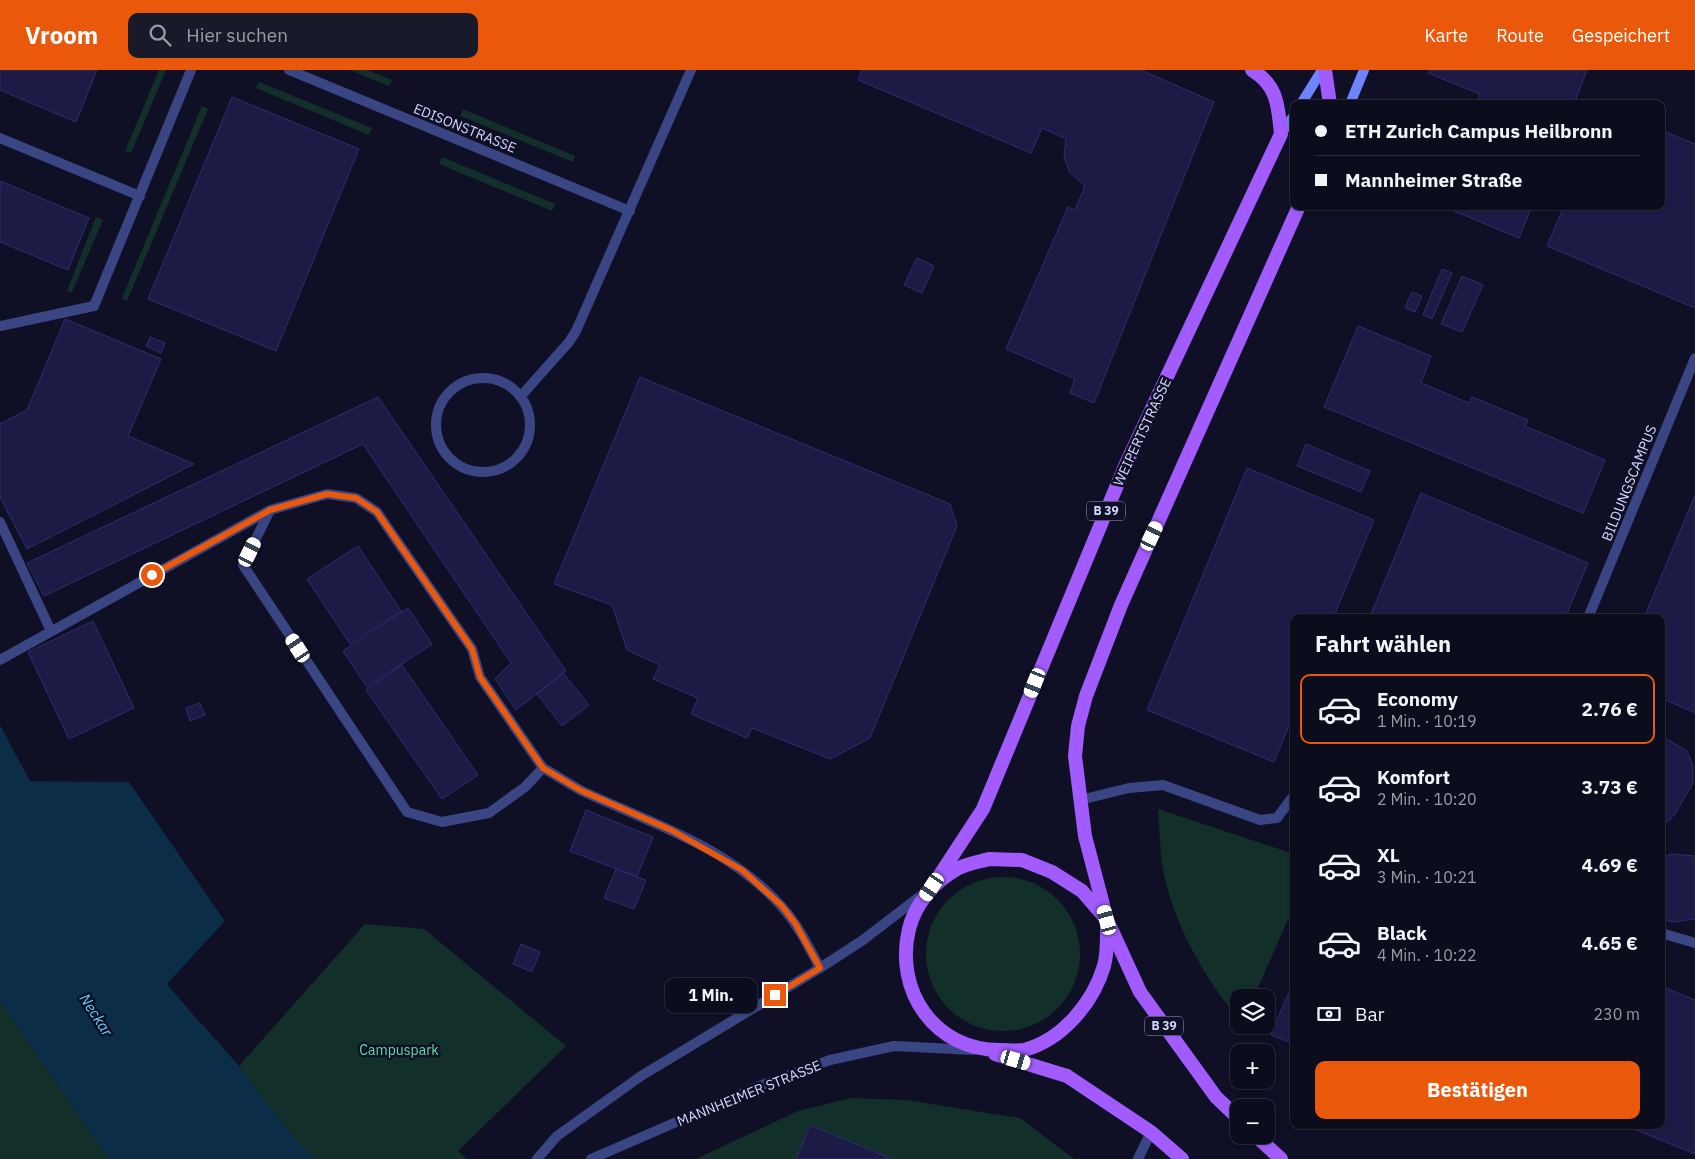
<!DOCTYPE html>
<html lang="de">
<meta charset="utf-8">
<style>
body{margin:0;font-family:"IBM Plex Sans",sans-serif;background:#191a29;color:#f1f3f6;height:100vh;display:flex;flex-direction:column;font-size:19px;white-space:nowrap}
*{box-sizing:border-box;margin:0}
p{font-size:16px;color:#9a9ba3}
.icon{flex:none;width:28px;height:28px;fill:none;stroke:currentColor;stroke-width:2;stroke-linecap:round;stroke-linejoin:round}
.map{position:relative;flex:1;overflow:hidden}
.sheet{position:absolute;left:1290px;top:544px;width:375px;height:515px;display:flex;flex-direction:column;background:#0b0c1c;border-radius:10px;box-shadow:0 1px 4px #0004,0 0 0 1px #2b2c3b}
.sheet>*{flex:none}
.banner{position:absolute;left:1290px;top:30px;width:375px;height:110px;border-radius:10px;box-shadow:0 1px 4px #0004,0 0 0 1px #2b2c3b;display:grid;align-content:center;height:110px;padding:0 25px;background:#0b0c1c}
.tools{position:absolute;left:1230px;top:919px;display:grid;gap:10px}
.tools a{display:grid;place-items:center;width:45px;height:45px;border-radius:10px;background:#0b0c1c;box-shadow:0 1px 4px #0004,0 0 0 1px #2b2c3b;font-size:25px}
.end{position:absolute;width:22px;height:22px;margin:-11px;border:6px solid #ea580c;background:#fff;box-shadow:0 0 0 2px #fff}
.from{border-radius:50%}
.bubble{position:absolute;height:35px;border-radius:10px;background:#0b0c1c;box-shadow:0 1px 4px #0004,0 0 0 1px #2b2c3b;font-size:16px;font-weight:800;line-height:35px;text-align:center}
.car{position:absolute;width:15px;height:30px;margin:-15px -8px;border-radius:6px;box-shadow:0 0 4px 1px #0007;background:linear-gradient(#fff 24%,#345 0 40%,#fff 0 76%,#345 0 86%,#fff 0)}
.banner b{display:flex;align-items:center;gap:18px;height:48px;font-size:19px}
.banner b+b{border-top:1px solid #2b2c3b}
.banner i{width:12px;height:12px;background:#f1f3f6}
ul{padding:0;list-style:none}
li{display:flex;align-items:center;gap:15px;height:70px;margin:0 10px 8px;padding:0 15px;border:2px solid transparent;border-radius:10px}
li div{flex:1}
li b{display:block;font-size:19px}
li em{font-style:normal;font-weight:800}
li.on{border-color:#ea580c}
li>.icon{width:45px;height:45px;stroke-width:1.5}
h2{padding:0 25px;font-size:22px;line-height:60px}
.pay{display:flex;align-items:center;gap:12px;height:55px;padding:0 25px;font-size:19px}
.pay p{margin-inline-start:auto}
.cta{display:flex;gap:10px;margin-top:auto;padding:10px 25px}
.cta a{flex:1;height:58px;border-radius:10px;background:#ea580c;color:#fff;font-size:20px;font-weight:800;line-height:58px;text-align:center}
header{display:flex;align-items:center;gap:30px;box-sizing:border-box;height:70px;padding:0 25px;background:#ea580c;color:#fff}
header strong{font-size:24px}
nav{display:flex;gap:28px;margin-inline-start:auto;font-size:18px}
.search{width:350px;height:45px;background:#191a29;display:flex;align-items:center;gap:12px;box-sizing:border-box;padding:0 18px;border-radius:10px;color:#9a9ba3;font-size:19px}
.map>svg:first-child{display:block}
.green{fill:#122f29}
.water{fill:#0c2d47}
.pier{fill:#0f1026}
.building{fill:#1c1b46;stroke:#2e2d72}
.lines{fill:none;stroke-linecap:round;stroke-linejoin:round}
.service{stroke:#3a4684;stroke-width:10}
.pedestrian{stroke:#3a4684;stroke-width:10}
.minor{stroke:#3a4684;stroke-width:10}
.secondary{stroke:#6c84fe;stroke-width:10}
.primary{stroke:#a25cfe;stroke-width:14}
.route{stroke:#ea580c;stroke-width:6}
.labels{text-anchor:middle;stroke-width:5;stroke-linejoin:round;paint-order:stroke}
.shield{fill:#0f1026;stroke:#999bbe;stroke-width:1}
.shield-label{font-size:12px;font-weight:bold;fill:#d4d7ff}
.street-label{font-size:14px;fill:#d4d7ff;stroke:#0f1026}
.park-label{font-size:14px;fill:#5fdfa6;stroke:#0f1026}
.water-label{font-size:15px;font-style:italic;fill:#63d4fe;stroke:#0f1026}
</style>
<header>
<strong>Vroom</strong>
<div class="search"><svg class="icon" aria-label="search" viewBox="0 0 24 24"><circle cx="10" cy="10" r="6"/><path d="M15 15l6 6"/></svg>Hier suchen</div>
<nav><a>Karte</a><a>Route</a><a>Gespeichert</a></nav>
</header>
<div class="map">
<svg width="1695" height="1089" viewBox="0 0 1695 1089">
<rect width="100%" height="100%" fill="#0f1026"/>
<!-- green -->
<path class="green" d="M159 0H166L131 83 125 81Z
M350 0H367L392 10 389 16Z
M259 12 372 58 369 65 256 18Z
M202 36 208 39 127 231 122 228Z
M463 39 575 86 573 92 460 46Z
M442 87 555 134 552 141 439 94Z
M96 147 103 150 72 222 67 221Z
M1158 739 1291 783 1294 788V836L1254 927 1239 928V950C1203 906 1171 850 1162 793 1160 775 1159 757 1158 739Z
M926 884a77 77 0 1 1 154 0a77 77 0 1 1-154 0Z
M365 854 424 859 566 976 458 1081 467 1089H314L287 1059 239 996Z
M0 931 109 1089H0Z
M851 1028 906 1030 1020 1048 1074 1089H696L798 1041Z"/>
<!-- water -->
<path class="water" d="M0 655 30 711 129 712 225 851 167 914 239 996 287 1059 314 1089H109L0 931Z"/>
<!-- pier -->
<path class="pier" d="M0 653 31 709 130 710 227 850V853L170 914 202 952 201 954 167 914 225 851 129 712 30 711Z"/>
<!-- building -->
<path class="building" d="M0 0H97L76 52 0 20Z
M862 0H1141L1214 32 1094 333 1070 323 1075 309 1006 279 1068 137 1075 140 1085 116 1070 103 1064 87 1066 69 1042 58 1031 83 858 10Z
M1429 0H1587L1574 34H1476L1480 24 1428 3Z
M232 27 359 79 276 281 148 229Z
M1661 60 1695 74V238L1547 176 1564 136H1661Z
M0 111 89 148 68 200 0 172Z
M1442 136H1532L1519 168Z
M917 188 934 196 922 223 904 215Z
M1442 199 1452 203 1432 249 1423 245Z
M1462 206 1483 215 1462 262 1441 254Z
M1412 222 1422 226 1415 242 1405 238Z
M65 249 161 289 128 366 194 394 27 479 0 427V354L27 340Z
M1358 256 1431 286 1421 313 1469 333 1472 327 1528 350 1525 356 1605 390 1583 443 1324 337Z
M150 267 165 273 161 283 146 276Z
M640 307 950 434 957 456 870 668 830 689 752 658 747 668 691 644 698 628 653 609 660 595 627 580 612 535 554 514Z
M378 327 566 601 516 640 495 609 511 593 363 374 44 526 27 493Z
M1306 374 1370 401 1361 422 1297 396Z
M1247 398 1374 450 1333 548H1294V643L1274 692 1147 640Z
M1421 423 1588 493 1565 548H1379L1371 544Z
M1695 425V643L1661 628V548H1644Z
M358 476 401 541 350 574 307 509Z
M408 538 432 574 367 617 343 581Z
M93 551 134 638 69 669 28 582Z
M402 595 478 705 442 729 366 620Z
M563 603 589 635 562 656 537 624Z
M200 633 205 645 190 651 186 638Z
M1661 666 1687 681 1693 696V713L1675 744 1661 758Z
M586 740 653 767 637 807 570 781Z
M1671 784 1695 786V849L1673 852 1661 849V788Z
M616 799 646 810 634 839 604 828Z
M521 874 540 882 532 902 513 894Z
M1294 910V974L1271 965Z
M1661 916 1695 930V1084L1624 1055H1661Z
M810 1055 892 1089H796Z"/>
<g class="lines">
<!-- service -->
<path class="service" d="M0 68 140 126
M0 256 94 236
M0 452 51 561
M0 590 270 440
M543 698 480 607 472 579 377 442 356 428 327 424 270 440 243 495 407 742 442 752 489 743 525 717 543 698C556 705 569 714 582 721 651 753 731 778 782 837 798 855 809 877 820 898
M1080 730 1129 718 1163 715 1260 750 1277 748 1294 725
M1138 1089 1151 1062"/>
<!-- pedestrian -->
<path class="pedestrian" d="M1661 863 1695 873"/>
<!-- minor -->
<path class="minor" d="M289 0 630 141
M94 236 191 0
M436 355a47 47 0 1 1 94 0a47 47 0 1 1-94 0Z
M521 326 569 272 576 261 691 0
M1588 548 1695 288
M537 1089 557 1066 641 1006 820 898 863 870 923 824
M591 1089 757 1017 830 990 894 976 973 980"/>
<!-- secondary -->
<path class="secondary" d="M1301 34 1322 0
M1350 34 1364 0
M1281 64 1294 45"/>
<!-- primary -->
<path class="primary" d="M1325 0 1330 34
M989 789 1022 790 1052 802 1082 821 1107 850C1107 865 1108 882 1104 896 1093 933 1062 970 1024 980 1017 981 1008 980 1001 980 935 981 894 921 909 859 915 834 934 812 957 799 966 794 979 792 989 789Z
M932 817 983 739 1125 396 1281 64C1278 36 1278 16 1252 0
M995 984 1067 1006 1151 1062 1182 1089
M1239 1049 1216 1027 1140 922 1107 850 1085 766 1075 686 1078 656 1086 626 1121 535 1299 136
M1255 1065 1281 1089"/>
</g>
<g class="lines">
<!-- route -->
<path class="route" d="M152 505 270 440 327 424 356 428 377 442 472 579 480 607 543 698 580 720 671 760 742 800 781 835 795 853 820 898 775 925"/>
</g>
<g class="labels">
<!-- shield labels -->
<g class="shield">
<rect x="1087" y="431.5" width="38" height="19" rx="4"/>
<rect x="1145" y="946.5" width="38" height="19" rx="4"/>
</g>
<g class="shield-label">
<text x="1106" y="445">B 39</text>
<text x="1164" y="960">B 39</text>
</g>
<!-- street labels -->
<g class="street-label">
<text transform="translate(465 58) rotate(22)" y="5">EDISONSTRASSE</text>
<text transform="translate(1142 362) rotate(-65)" y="5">WEIPERTSTRASSE</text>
<text transform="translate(1629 413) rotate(-68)" y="5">BILDUNGSCAMPUS</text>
<text transform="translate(749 1023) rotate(-22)" y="5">MANNHEIMER STRASSE</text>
</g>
<!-- park labels -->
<g class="park-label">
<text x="399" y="985">Campuspark</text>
</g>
<!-- water labels -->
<g class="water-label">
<text transform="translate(96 945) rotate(57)" y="5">Neckar</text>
</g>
</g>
</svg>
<div class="tools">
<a><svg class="icon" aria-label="layers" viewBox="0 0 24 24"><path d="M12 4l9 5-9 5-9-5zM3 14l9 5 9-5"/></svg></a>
<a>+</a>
<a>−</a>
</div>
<i class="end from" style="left:152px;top:505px"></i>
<i class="end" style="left:775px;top:925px"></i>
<div class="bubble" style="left:665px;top:908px;width:92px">1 Min.</div>
<i class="car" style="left:1152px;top:466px;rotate:25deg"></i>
<i class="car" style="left:250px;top:482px;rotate:26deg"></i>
<i class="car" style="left:298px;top:578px;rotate:327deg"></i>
<i class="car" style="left:1035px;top:613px;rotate:202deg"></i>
<i class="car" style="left:932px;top:817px;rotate:214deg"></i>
<i class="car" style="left:1107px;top:850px;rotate:345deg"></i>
<i class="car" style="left:1016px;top:990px;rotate:106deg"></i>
<div class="banner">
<b><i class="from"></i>ETH Zurich Campus Heilbronn</b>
<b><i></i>Mannheimer Straße</b>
</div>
<section class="sheet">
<h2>Fahrt wählen</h2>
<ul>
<li class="on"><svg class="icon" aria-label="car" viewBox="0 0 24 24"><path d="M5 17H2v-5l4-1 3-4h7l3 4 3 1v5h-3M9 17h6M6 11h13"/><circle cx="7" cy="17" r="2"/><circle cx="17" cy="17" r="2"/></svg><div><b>Economy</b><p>1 Min. · 10:19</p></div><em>2.76 €</em></li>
<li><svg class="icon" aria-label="car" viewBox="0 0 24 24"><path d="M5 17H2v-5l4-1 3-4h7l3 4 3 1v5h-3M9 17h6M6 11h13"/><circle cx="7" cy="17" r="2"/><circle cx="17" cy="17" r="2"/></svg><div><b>Komfort</b><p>2 Min. · 10:20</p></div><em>3.73 €</em></li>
<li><svg class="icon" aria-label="car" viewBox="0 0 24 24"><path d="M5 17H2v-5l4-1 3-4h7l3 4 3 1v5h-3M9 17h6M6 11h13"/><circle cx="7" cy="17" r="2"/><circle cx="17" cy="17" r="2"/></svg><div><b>XL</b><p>3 Min. · 10:21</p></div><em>4.69 €</em></li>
<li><svg class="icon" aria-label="car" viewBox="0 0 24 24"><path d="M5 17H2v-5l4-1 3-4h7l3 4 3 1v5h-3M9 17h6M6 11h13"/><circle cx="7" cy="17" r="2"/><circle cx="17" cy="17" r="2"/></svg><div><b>Black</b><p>4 Min. · 10:22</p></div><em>4.65 €</em></li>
</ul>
<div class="pay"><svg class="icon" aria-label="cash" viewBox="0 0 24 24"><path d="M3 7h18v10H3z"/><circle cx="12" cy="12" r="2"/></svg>Bar<p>230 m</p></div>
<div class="cta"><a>Bestätigen</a></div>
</section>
</div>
